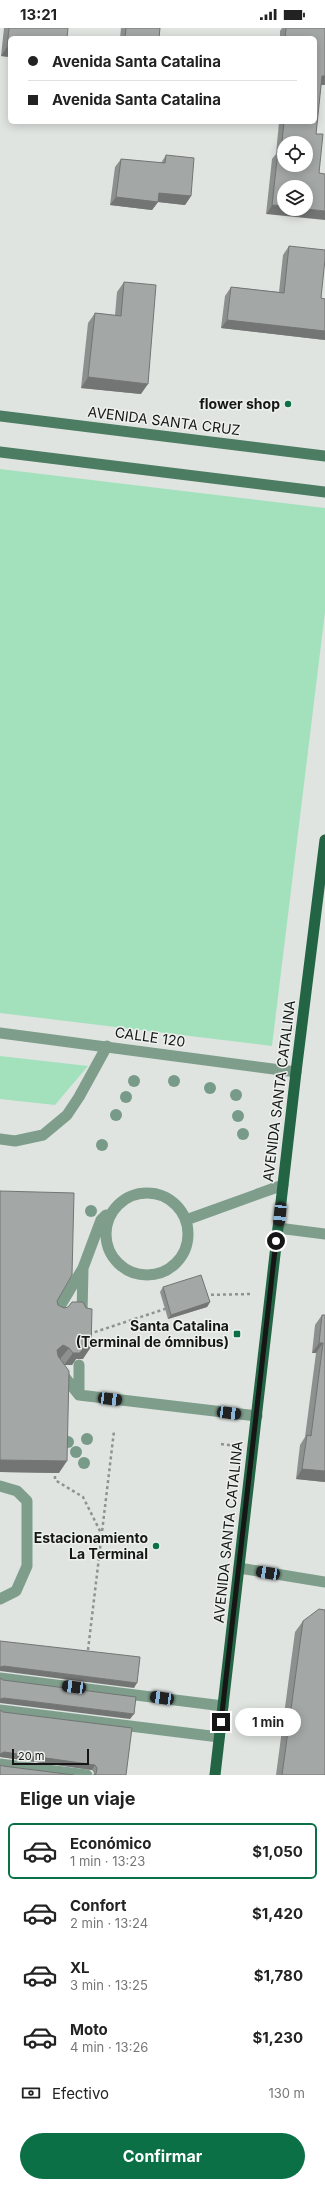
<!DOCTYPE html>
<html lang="es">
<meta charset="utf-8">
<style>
body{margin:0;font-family:Inter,sans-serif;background:#f2f2f2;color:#222;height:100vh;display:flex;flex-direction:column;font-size:15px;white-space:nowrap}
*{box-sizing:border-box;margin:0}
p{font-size:13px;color:#767676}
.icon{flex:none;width:22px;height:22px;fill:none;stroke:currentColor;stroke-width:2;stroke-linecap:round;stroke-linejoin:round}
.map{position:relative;height:1747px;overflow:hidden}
.drawer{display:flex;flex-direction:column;background:#fff;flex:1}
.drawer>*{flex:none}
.top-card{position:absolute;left:8px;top:8px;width:309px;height:88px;border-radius:6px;box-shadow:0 2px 10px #0003;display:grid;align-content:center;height:88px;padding:0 20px;background:#fff}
.buttons{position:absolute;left:277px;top:108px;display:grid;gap:8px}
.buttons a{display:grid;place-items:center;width:36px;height:36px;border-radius:50%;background:#fff;box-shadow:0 2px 10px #0003;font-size:20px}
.scale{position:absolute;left:12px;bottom:10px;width:77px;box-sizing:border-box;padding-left:4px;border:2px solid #151615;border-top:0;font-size:11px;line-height:14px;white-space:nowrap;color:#151615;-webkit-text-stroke:3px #ecf1ee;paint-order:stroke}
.end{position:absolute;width:18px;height:18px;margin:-9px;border:5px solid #151615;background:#fff;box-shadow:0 0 0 2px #fff}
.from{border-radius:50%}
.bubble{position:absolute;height:28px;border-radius:14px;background:#fff;box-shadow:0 2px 10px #0003;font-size:13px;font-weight:700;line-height:28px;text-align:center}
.car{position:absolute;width:12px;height:24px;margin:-12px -6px;border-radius:5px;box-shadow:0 0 3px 1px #0007;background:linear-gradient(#222 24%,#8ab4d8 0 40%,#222 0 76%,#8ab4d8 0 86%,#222 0)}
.top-card b{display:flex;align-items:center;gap:14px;height:38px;font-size:15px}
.top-card b+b{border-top:1px solid #e0e0e0}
.top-card i{width:10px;height:10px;background:#222}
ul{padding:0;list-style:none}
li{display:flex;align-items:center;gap:12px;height:56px;margin:0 8px 6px;padding:0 12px;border:2px solid transparent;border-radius:6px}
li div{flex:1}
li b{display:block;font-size:15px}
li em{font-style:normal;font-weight:700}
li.selected{border-color:#0c7047}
li>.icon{width:36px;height:36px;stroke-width:1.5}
h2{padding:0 20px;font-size:18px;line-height:48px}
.pay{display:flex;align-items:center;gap:10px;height:44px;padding:0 20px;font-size:15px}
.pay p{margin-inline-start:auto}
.button{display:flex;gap:8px;margin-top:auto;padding:8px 20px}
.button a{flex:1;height:46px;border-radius:24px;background:#0c7047;color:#fff;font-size:16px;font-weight:700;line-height:46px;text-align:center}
.status{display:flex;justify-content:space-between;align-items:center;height:28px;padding:0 20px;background:#fff;direction:ltr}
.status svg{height:11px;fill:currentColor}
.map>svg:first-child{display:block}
.green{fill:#a3e1bd}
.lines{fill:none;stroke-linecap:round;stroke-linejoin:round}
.path{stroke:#8e9290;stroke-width:2.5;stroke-dasharray:3 3;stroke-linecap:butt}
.service{stroke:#7e9e8b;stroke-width:11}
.minor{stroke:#7e9e8b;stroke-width:11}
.secondary{stroke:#4c7c61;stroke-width:11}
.primary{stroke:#226444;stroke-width:11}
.tree{fill:#789a89}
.wall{fill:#8c908e}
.shaded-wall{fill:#727574}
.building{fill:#a3a7a5;stroke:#727574;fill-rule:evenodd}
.route{stroke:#151615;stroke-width:5}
.poi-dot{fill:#0c7047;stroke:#ecf1ee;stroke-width:1.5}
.labels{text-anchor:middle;stroke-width:3;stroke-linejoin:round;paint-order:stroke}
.poi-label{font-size:14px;font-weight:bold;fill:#151615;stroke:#ecf1ee;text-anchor:end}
.street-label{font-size:14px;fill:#151615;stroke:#ecf1ee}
</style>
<div class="status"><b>13:21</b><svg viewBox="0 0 49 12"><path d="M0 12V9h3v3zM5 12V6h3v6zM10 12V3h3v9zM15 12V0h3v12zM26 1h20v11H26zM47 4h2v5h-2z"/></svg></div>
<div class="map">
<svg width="325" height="1747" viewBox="0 0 325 1747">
<rect width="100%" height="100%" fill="#dfe4e1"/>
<!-- green -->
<path class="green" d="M0 441 325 480V584L272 1018 0 985Z
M0 1028 88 1038 55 1077 0 1071Z"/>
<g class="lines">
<!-- path -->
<path class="path" d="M205 1267 252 1266
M89 1306 168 1280
M221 1416 235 1418
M55 1442V1452L83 1469 102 1507
M88 1622 114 1403"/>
<!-- service -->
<path class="service" d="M0 1111 15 1113 43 1107 67 1087 79 1069 107 1018
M106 1206a41 41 0 1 1 82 0a41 41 0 1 1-82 0Z
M186 1192 283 1157
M56 1285 83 1240 101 1192 106 1187
M82 1286 83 1241
M60 1343 79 1367 257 1388
M79 1367V1337
M0 1458 17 1463 27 1473V1538L16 1563 0 1571
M0 1650 223 1678
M0 1682 219 1709
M0 1736 87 1747"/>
<!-- minor -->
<path class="minor" d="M0 1005 296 1044
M278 1200 325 1206
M239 1540 325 1554"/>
<!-- secondary -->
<path class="secondary" d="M0 388 325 428
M0 424 325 464"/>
<!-- primary -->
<path class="primary" d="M215 1747 296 1044 325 812"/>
</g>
<!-- trees -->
<g class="tree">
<circle cx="134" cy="1053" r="6"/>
<circle cx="174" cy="1053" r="6"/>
<circle cx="210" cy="1060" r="6"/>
<circle cx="236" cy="1067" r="6"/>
<circle cx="126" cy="1069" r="6"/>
<circle cx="116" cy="1087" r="6"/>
<circle cx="238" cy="1088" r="6"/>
<circle cx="243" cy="1106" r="6"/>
<circle cx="102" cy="1117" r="6"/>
<circle cx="91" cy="1183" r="6"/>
<circle cx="87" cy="1411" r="6"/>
<circle cx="68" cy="1414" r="6"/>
<circle cx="76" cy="1424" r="6"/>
<circle cx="84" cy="1435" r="6"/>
</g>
<!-- wall -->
<path class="wall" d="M4 0H68L10 29 1 28Z
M121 0H160L159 10H120Z
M282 0H325V57H321L316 106H323L266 186 272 131 276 126 279 94H315V10H280V3Z
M166 127 191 168 185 177 158 174 152 182 110 177 115 139 121 131 161 135Z
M289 218 321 270 325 271V312L221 300 225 268 231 259 279 264 283 227Z
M124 254 141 366 81 360 88 295 95 285 115 287 117 264Z
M0 1163 57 1273 83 1331H76L72 1337H64L59 1445 0 1444Z
M163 1259 210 1274 207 1279 168 1291 160 1264Z
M322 1287H325V1454L296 1451 300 1417 305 1409 316 1325H312L315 1297Z
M303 1593 325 1747H276L295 1604Z
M3 1684 126 1747H93L94 1745 92 1742 1 1729Z"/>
<!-- shaded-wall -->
<path class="shaded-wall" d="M7 19 10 20V29L1 28Z
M322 48H325V57L316 56Z
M159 165 191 168 185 177 158 174 152 182 110 177 116 169Z
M272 177 284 178V181H306L325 183V192L266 186Z
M227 292 325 303V312L221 300Z
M88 349 148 356 141 366 81 360Z
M210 1274 207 1279 168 1291 171 1287Z
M319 1315H323L316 1325H312Z
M63 1317 69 1320 60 1331 48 1334 57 1322Z
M84 1319H91L83 1331H76L72 1337H64L73 1325Z
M0 1432 67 1433 59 1445 0 1444Z
M302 1441 325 1443V1454L296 1451Z
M4 1638 137 1655 134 1660 0 1643V1639Z
M4 1670 134 1686 130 1691 0 1675V1671Z
M4 1724 95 1737 92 1742 0 1729V1726Z"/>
<!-- building -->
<path class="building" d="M9 0H68L67 10H10V20L7 19Z
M126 0H160L159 10H125Z
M286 0H325V48H322L316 106H323L319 145 325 146V183L306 181V159H284V178L272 177 278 123H281L284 94H315V10H285ZM284 115H306V137H284Z
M166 127 194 130 191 168 159 165 158 174 116 169 121 131 165 135Z
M289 218 325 222V231L321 270 325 271V303L227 292 231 259 284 265Z
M124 254 156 257 148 356 88 349 95 285 121 288Z
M0 1163 74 1165 72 1247 57 1273 58 1277 64 1280 68 1279 72 1274H83L86 1280 92 1281 91 1319H84L80 1325H73L69 1320 63 1317 57 1322 58 1328 69 1343 67 1433 0 1432Z
M201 1247 210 1274 171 1287 163 1259Z
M322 1287H325V1443L302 1441 307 1407 311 1408 323 1315H319Z
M319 1581 325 1582V1747H282L303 1593Z
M0 1613 140 1629 137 1655 4 1638 0 1639Z
M0 1650 3 1652 136 1669 134 1686 4 1670 0 1671Z
M0 1682 3 1684 132 1700 126 1747H94L96 1746 97 1740 95 1737 4 1724 0 1726Z
M0 1737 3 1738 74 1747H0Z"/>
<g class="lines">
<!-- route -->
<path class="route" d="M221 1694 276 1213"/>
</g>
<!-- markers -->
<g class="poi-dot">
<circle cx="288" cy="376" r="4"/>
<rect x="233" y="1302" width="8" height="8" rx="2"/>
<circle cx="156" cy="1518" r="4"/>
</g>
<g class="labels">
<!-- poi labels -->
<g class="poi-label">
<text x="280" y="381">flower shop</text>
<text x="229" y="1303">Santa Catalina<tspan x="229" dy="16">(Terminal de ómnibus)</tspan></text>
<text x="148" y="1515">Estacionamiento<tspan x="148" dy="16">La Terminal</tspan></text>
</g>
<!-- street labels -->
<g class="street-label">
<text transform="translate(164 393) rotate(7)" y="5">AVENIDA SANTA CRUZ</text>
<text transform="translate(150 1009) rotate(8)" y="5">CALLE 120</text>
<text transform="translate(279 1063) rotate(-83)" y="5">AVENIDA SANTA CATALINA</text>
<text transform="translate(228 1504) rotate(-84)" y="5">AVENIDA SANTA CATALINA</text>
</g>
</g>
</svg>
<div class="buttons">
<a><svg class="icon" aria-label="locate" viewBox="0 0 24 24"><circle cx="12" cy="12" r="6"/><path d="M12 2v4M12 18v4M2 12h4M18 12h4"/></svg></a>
<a><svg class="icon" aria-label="layers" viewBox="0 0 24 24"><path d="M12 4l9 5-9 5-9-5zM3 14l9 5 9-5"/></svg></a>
</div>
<div class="scale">20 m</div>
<i class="end from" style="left:276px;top:1213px"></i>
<i class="end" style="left:221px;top:1694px"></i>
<div class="bubble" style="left:235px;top:1680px;width:66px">1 min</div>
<i class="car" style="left:280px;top:1186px;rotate:186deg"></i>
<i class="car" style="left:110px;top:1371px;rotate:97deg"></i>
<i class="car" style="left:229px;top:1385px;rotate:97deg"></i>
<i class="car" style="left:268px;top:1545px;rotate:279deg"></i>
<i class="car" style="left:74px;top:1659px;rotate:277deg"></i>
<i class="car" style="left:162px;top:1670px;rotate:278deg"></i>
<div class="top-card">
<b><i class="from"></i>Avenida Santa Catalina</b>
<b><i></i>Avenida Santa Catalina</b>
</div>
</div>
<section class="drawer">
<h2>Elige un viaje</h2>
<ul>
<li class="selected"><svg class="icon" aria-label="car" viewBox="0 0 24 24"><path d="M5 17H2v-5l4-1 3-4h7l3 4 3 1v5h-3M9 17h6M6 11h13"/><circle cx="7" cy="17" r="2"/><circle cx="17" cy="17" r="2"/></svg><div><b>Económico</b><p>1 min · 13:23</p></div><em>$1,050</em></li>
<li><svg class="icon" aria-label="car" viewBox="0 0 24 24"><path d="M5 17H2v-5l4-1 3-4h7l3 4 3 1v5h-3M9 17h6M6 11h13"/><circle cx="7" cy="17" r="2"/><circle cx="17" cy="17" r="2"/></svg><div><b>Confort</b><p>2 min · 13:24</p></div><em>$1,420</em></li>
<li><svg class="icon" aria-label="car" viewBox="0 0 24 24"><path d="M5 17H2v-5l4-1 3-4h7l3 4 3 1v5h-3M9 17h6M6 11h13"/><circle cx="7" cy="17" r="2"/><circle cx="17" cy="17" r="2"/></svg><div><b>XL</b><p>3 min · 13:25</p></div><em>$1,780</em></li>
<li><svg class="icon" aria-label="car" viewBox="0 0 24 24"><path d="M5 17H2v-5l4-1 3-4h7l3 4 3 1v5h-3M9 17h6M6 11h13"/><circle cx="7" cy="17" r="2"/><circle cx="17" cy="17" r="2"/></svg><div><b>Moto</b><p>4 min · 13:26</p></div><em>$1,230</em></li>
</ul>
<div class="pay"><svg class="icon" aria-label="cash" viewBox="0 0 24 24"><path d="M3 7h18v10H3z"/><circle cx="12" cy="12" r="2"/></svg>Efectivo<p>130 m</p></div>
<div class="button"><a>Confirmar</a></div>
</section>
